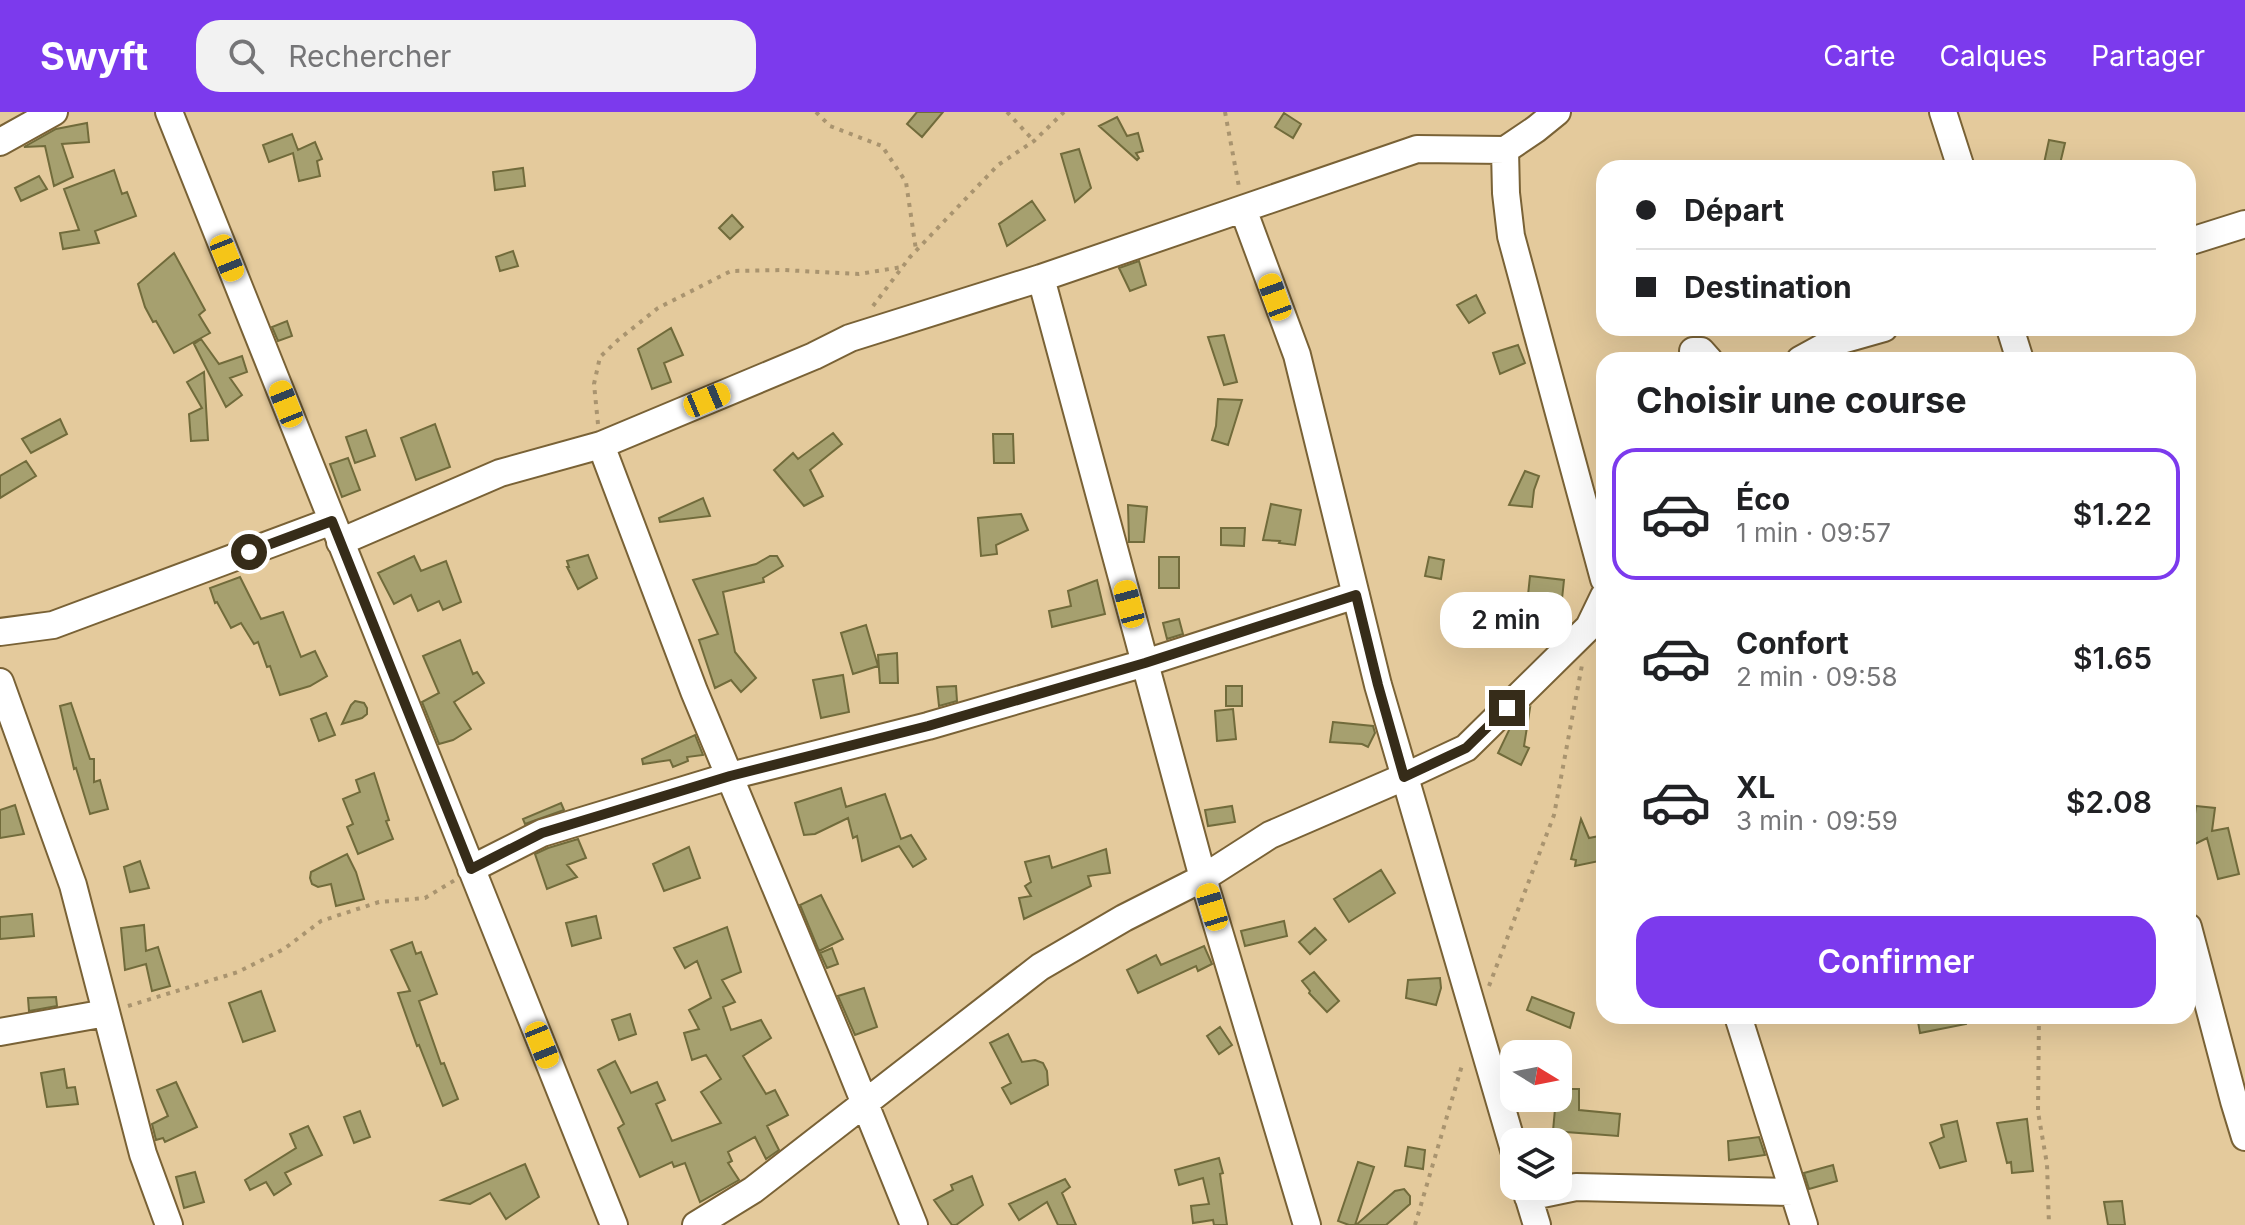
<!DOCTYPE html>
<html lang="fr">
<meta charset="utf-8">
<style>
body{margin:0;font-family:Inter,sans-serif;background:#f2f2f2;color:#202124;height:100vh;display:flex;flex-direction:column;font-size:30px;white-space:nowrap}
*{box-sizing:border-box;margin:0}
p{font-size:26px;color:#757577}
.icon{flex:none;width:44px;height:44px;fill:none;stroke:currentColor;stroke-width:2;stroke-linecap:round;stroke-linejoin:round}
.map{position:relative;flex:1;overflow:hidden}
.details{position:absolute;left:1596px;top:240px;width:600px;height:672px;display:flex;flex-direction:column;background:#fff;border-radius:24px;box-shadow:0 8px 32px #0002}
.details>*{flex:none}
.hud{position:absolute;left:1596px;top:48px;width:600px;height:176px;border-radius:24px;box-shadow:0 8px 32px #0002;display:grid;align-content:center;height:176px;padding:0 40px;background:#fff}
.needle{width:52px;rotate:100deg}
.controls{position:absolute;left:1500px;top:928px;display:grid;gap:16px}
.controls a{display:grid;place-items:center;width:72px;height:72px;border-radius:16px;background:#fff;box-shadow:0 8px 32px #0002;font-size:40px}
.end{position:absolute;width:36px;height:36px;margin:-18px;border:10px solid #362c19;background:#fff;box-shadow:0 0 0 4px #fff}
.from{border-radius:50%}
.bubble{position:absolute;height:56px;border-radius:24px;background:#fff;box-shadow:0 8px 32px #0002;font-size:26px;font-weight:600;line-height:56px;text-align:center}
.car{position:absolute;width:24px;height:48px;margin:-24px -12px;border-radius:10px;box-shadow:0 0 6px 2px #0007;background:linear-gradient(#f5c518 24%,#345 0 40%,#f5c518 0 76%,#345 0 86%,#f5c518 0)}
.hud b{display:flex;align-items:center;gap:28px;height:76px;font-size:30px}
.hud b+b{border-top:2px solid #e0e0e0}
.hud i{width:20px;height:20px;background:#202124}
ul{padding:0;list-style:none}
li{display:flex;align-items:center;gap:24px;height:132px;margin:0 16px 12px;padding:0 24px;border:4px solid transparent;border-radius:24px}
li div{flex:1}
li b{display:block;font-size:30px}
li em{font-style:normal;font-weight:600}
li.active{border-color:#7c3aed}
li>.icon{width:72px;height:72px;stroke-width:1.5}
h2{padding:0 40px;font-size:36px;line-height:96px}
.cta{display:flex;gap:16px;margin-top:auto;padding:16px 40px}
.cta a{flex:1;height:92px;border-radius:24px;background:#7c3aed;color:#fff;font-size:32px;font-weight:600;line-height:92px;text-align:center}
header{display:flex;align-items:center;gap:48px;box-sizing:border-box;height:112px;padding:0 40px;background:#7c3aed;color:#fff}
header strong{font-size:38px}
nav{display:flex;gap:44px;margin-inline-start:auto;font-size:28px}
.search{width:560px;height:72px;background:#f2f2f2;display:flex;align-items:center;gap:20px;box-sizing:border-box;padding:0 28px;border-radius:24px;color:#757577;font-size:30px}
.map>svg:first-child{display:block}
.building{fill:#a6a06f;stroke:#716b3b;stroke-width:2}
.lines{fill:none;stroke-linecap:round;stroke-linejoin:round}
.minor-casing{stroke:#796236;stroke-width:30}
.path{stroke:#a9946f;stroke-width:4;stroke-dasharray:4 6;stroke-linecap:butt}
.minor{stroke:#fff;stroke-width:26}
.route{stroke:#362c19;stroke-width:10}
</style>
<header>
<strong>Swyft</strong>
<div class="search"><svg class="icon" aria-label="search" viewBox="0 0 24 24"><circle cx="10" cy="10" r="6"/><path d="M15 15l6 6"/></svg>Rechercher</div>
<nav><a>Carte</a><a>Calques</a><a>Partager</a></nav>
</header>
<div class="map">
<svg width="2245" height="1113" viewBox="0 0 2245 1113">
<rect width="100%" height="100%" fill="#e4ca9c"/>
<!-- building -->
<path class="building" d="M917 0H943L922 25 907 12Z
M1284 1 1301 12 1293 26 1275 15Z
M1117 5 1127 24 1138 21 1143 39 1136 41 1139 46 1137 48 1099 14Z
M87 11 89 30 62 32 73 65 54 74 45 34 24 35 56 17Z
M292 22 298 38 315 30 322 47 317 49 320 64 299 69 293 41 269 50 263 33Z
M2049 28 2065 31 2059 56H2043Z
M1079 37 1091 76 1075 90 1061 42Z
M523 56 525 74 495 78 493 60Z
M114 58 122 82 127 80 136 104 95 119 99 131 63 137 60 121 79 118 64 77Z
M39 64 47 77 21 89 15 76Z
M1032 89 1045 108 1007 134 999 112Z
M732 103 743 115 730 127 719 116Z
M513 139 518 154 500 159 496 145Z
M174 141 205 198 199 203 210 221 174 241 156 209 153 210 145 195 138 172Z
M1139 149 1146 173 1130 179 1119 156Z
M1476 183 1485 201 1469 211 1457 193Z
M287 209 292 224 278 229 272 215Z
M671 216 683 243 664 251 671 270 652 277 638 237Z
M1224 223 1237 270 1224 273 1208 225Z
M201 227 219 252 242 244 247 260 230 266 242 283 226 295 194 232Z
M1518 233 1525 251 1500 262 1493 241Z
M204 260 208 328 191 329 189 302 202 296 187 270Z
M1218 287 1242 288 1228 333 1212 328 1216 314Z
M60 307 67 322 31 341 22 327Z
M435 312 450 355 416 368 401 326Z
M366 318 375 344 355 351 346 325Z
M833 321 842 332 810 358 823 384 804 394 774 358 793 341 798 347Z
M993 322H1013L1014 351H994Z
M348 346 360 378 342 385 330 352Z
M26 349 36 364 0 386V364Z
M1525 359 1539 364 1534 378 1532 395 1509 393Z
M703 386 710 404 660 410 659 406Z
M1271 392 1301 398 1295 433 1279 431 1280 429 1263 428Z
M1128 393 1147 395 1144 430H1129Z
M1021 402 1028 418 996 433 997 442 981 444 978 406Z
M1221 416H1245L1244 434 1221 433Z
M588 443 597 466 578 477 567 455H569L567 449Z
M414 444 421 459 446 449 461 490 443 498 439 489 418 499 411 483 394 492 378 461Z
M770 444H777L783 454 763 466 764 470 723 480 735 540 756 566 741 580 731 568 715 576 699 528 718 522 693 468 756 452Z
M1159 445H1179V476H1159Z
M1429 445 1444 448 1441 467 1425 464Z
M1530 464 1564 468 1562 487 1528 483Z
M240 465 261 507 283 500 301 545 315 539 327 564 310 574 280 583 270 554 267 555 258 530 254 532 241 511 231 516 217 490 215 491 210 476Z
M1097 468 1105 502 1052 515 1049 499 1071 494 1068 479Z
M1488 504 1505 506 1503 523 1486 521Z
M1179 507 1183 522 1167 527 1163 511Z
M866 513 878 554 853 562 841 521Z
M460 528 473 562 477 560 484 571 454 590 471 617 453 628 439 632 422 590 439 581 423 544Z
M897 541 898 571H880L878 543Z
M843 563 849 600 821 606 813 568Z
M956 574 957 589 939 594 937 575Z
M1226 574H1242V594H1226Z
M355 589 364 591 367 596V602L362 606 342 612 351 593Z
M71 591 90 647H94V670L100 668 108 697 93 701 90 702 76 656 74 657 60 594Z
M1530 596 1524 634 1529 636 1521 653 1498 641 1511 614Z
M1233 597 1236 627 1217 629 1215 599Z
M326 601 335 623 319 629 311 607Z
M1333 610 1373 614 1375 621 1368 635 1362 632 1330 630Z
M695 623 703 643 687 645 688 649 673 655 670 648 643 652 642 647Z
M374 661 389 708 386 709 393 727 358 742 347 715 353 712 343 687 360 680 356 668Z
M841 676 846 695 885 682 901 727 911 723 926 747 913 755 899 734 862 749 857 724 853 726 848 706 815 722 804 723 795 691Z
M561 691 564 698 525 712 523 707Z
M15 693 24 722 0 726V698Z
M1232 694 1235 710 1208 714 1205 698Z
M2196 694 2215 696 2212 719 2228 716 2239 762 2218 767 2207 726 2191 734Z
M1581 707 1589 726 1604 723V748L1575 754 1576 748 1571 747Z
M578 727 586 746 567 753 577 765 547 777 535 742 548 736Z
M689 735 700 766 664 779 653 752Z
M1106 737 1110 761 1088 764 1091 774 1024 807 1019 786 1031 784 1025 774 1031 770 1025 750 1049 744 1052 756Z
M347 742 356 760 364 787 336 794 331 772 318 775 312 772 310 766 311 760Z
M140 749 149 776 130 780 124 755Z
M1381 758 1395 781 1349 810 1334 787Z
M821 783 843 827 819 839 800 793Z
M32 802 34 824 0 827V805Z
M596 804 601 826 572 834 566 811Z
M1284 809 1287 824 1245 834 1241 819Z
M144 813 146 839 158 835 170 874 152 879 146 852 125 858 121 816Z
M727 815 741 860 722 868 735 890 723 895 731 918 761 908 771 926 743 944 766 982 775 978 788 1003 767 1014 779 1038 766 1047 755 1025 728 1040 732 1049 728 1051 739 1068 700 1090 685 1051 674 1055 672 1050 640 1065 618 1016 624 1012 598 958 615 949 631 981 657 970 665 988 656 992 672 1029 721 1011 701 980 721 967 706 943 692 948 684 921 699 917 689 898 711 886 697 849 685 856 674 836Z
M1315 816 1326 828 1310 842 1299 830Z
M412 830 416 842 421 840 437 882 419 889 441 952 444 951 458 987 443 994 419 933 417 934 398 881 410 879 391 838Z
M1204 834 1212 852 1198 859 1196 854 1138 881 1127 858 1156 843 1161 853Z
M832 836 838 852 827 856 820 841Z
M1314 860 1339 889 1327 900 1309 881 1310 879 1302 869Z
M1440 866 1441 876 1436 893 1406 886 1408 868Z
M864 876 877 915 855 923 838 884Z
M261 879 275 919 243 930 229 891Z
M56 885 57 894 29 899 28 886Z
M1532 885 1574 901 1570 916 1527 898Z
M630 902 636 922 619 928 612 908Z
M1917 904H1965L1966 912 1920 921Z
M1220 915 1232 933 1219 942 1207 924Z
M1008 922 1022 950 1035 948 1043 951 1047 959 1048 973 1011 992 1002 976 1011 971 990 931Z
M64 957 67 976 75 975 78 992 47 995 41 961Z
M176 970 197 1015 165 1030 163 1026 156 1028 152 1012 168 1004 157 978Z
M1558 977H1579V998L1620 1002 1618 1024 1553 1019 1555 997 1558 998Z
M360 999 370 1025 354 1031 344 1005Z
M2027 1007 2033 1059 2012 1061 2011 1050 2007 1051 1997 1011Z
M1957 1009 1966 1049 1940 1056 1930 1031 1944 1025 1941 1013Z
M308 1014 322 1043 285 1061 291 1072 274 1083 266 1070 250 1078 245 1068 296 1036 290 1022Z
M1759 1025 1765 1043 1729 1048 1728 1029Z
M1408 1035 1425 1038 1423 1057 1405 1054Z
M1219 1046 1223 1061 1220 1062 1227 1113H1214L1213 1108 1193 1111 1191 1094 1209 1092 1203 1066 1179 1073 1175 1058Z
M1358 1050 1374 1055 1355 1113H1349L1338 1109Z
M525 1052 539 1085 506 1107 490 1081 470 1092 442 1088Z
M1833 1053 1837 1069 1809 1077 1804 1061Z
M195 1060 204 1090 184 1096 176 1065Z
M972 1064 983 1093 956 1113H952L934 1088 953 1078 951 1073Z
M1065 1067 1070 1075 1062 1081 1076 1113H1058L1047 1090 1019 1108 1009 1092Z
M1404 1077 1410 1084V1092L1386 1113H1356L1395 1079Z
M2122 1089 2125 1113H2108L2104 1090Z"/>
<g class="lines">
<!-- minor casing -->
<g class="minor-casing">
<path id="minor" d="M169 0 614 1113
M1557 0 1536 17 1505 38 1506 81 1511 124 1604 467
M1943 0 1961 56
M0 30 54 0
M1243 97 1297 243 1378 573 1514 1038
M2188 130 2245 112
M1041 166 1203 766 1307 1113
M2010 216 2020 248
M1693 239H1701L1709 248
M1800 248 1831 231 1884 216
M601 333 694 579 840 930 914 1113
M340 430 500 361 601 333 814 244 850 226 1041 166 1417 37 1505 38
M0 520 53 513 332 409
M0 570 73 773 143 1042 169 1113
M471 757 542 721 730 664 928 614 1145 551 1356 483
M2188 815 2234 989 2245 1025
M1738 904 1804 1113
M0 920 106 901
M1525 1074 1537 1113
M1528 1085 1576 1075 1793 1080
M696 1113 753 1078 1040 855 1124 806 1203 766 1270 723 1404 665 1466 636 1589 515 1604 484"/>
</g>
<!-- path -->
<path class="path" d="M816 0 830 14 882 34 906 70 916 138
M1007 0 1034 29
M1225 0 1239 75
M873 194 910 145 998 53 1034 29 1064 0
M598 312 594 272 600 245 618 228 658 196 731 159 783 158 859 162 902 155
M1489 874 1554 703 1582 553
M128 894 238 860 284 837 321 809 379 790 425 786 455 768
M2039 904 2038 1000 2047 1052 2049 1113
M1415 1113 1463 950"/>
<!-- minor -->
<use href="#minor" class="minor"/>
</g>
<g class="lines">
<!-- route -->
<path class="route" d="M249 440 332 409 471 757 542 721 730 664 928 614 1145 551 1356 483 1378 573 1404 665 1466 636 1507 596"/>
</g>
</svg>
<div class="controls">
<a><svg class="needle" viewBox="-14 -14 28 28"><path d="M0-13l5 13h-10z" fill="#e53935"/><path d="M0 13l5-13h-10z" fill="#757577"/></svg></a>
<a><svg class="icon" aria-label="layers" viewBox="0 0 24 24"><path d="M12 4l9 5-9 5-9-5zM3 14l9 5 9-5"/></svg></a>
</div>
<i class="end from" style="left:249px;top:440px"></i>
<i class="end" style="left:1507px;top:596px"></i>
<div class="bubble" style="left:1440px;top:480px;width:132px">2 min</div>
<i class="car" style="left:227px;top:146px;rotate:158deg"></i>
<i class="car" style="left:1275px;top:185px;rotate:340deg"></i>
<i class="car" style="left:707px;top:288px;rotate:67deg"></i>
<i class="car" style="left:286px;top:292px;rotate:338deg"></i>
<i class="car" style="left:1129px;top:492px;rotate:345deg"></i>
<i class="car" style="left:1212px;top:795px;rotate:343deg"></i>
<i class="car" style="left:542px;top:933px;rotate:158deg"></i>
<div class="hud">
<b><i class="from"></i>Départ</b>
<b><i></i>Destination</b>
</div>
<section class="details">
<h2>Choisir une course</h2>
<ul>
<li class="active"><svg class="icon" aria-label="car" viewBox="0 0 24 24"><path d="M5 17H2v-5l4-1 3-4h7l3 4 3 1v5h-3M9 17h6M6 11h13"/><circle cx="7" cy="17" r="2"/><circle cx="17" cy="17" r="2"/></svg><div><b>Éco</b><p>1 min · 09:57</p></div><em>$1.22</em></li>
<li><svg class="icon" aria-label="car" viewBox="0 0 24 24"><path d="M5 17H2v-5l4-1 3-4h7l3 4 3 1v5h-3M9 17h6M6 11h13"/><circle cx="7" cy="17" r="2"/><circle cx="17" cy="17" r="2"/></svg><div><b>Confort</b><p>2 min · 09:58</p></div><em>$1.65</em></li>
<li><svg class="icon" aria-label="car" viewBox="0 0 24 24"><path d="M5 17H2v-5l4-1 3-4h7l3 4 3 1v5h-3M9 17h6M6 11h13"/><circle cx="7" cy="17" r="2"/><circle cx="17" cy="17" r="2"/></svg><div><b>XL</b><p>3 min · 09:59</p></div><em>$2.08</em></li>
</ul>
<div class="cta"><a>Confirmer</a></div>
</section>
</div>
